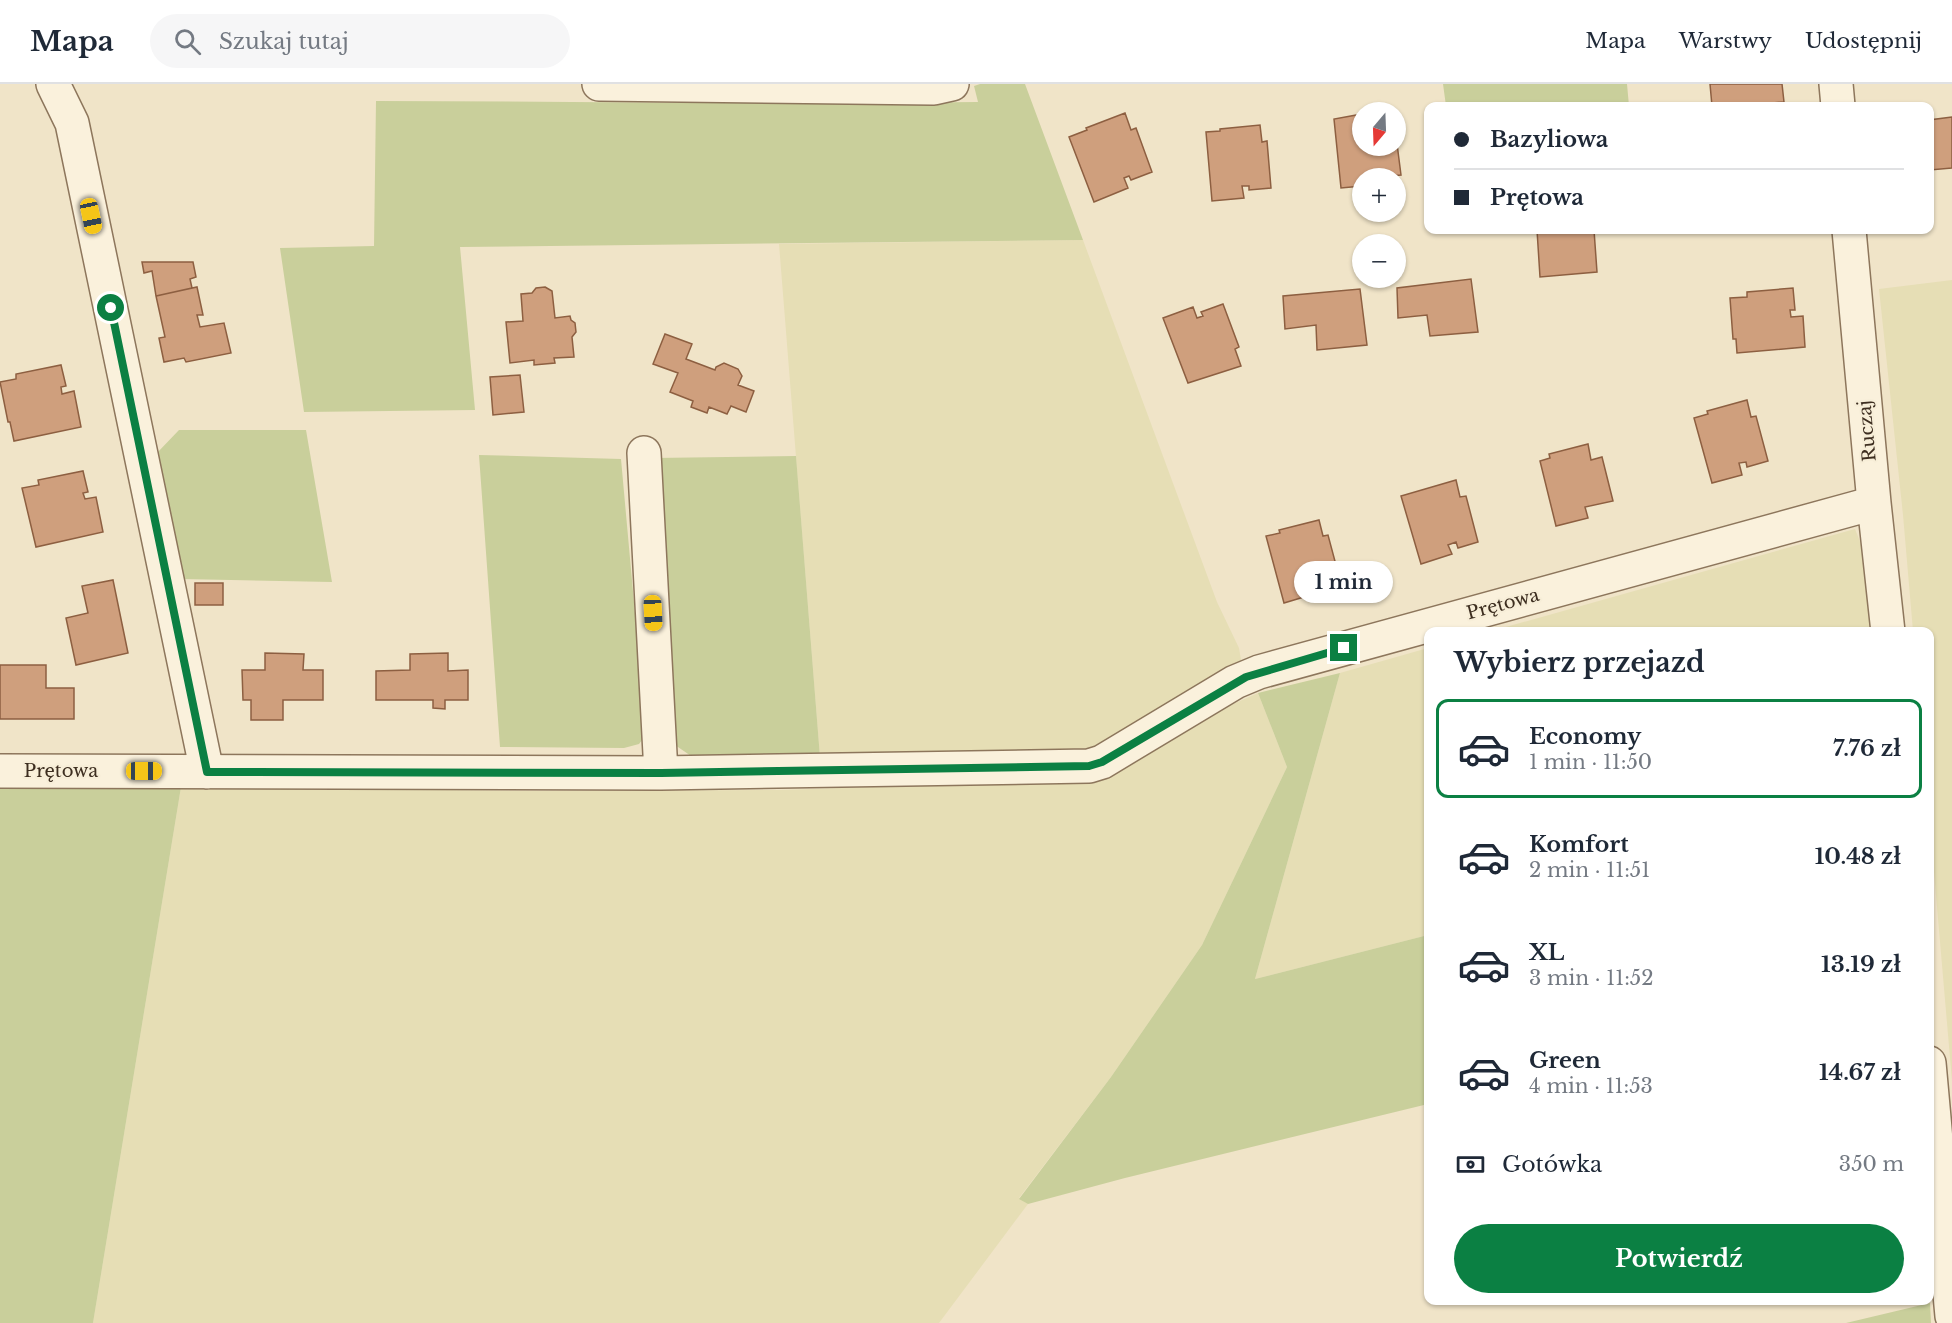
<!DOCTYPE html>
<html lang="pl">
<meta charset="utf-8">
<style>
body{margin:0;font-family:"Libre Baskerville",serif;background:#f6f6f7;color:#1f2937;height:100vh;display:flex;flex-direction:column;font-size:22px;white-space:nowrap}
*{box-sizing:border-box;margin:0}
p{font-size:20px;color:#747a83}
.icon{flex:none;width:33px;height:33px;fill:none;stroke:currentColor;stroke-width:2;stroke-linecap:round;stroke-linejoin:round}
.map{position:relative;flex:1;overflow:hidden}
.panel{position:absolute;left:1424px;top:543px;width:510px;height:678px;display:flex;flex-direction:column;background:#fff;border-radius:12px;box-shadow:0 2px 4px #0004}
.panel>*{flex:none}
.banner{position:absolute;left:1424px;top:18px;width:510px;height:132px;border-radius:12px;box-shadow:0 2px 4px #0004;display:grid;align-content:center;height:132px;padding:0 30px;background:#fff}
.needle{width:39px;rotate:199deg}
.controls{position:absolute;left:1352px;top:18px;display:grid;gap:12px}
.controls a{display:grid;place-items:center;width:54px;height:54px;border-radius:50%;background:#fff;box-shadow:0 2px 4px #0004;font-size:30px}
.end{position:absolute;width:27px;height:27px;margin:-14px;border:8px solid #0b8043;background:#fff;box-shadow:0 0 0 3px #fff}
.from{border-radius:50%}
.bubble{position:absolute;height:42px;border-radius:21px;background:#fff;box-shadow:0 2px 4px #0004;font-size:20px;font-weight:700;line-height:42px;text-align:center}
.car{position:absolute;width:18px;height:36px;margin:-18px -9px;border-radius:8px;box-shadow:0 0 4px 2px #0007;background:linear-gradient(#f5c518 24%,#345 0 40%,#f5c518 0 76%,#345 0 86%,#f5c518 0)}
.banner b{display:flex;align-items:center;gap:21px;height:57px;font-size:22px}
.banner b+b{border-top:2px solid #e0e1e3}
.banner i{width:15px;height:15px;background:#1f2937}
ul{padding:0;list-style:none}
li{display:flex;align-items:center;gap:18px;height:99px;margin:0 12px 9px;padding:0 18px;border:3px solid transparent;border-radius:12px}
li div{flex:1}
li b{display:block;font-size:22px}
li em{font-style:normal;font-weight:700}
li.current{border-color:#0b8043}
li>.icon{width:54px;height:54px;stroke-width:1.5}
h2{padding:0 30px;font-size:27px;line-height:72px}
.pay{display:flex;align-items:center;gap:15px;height:66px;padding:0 30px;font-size:22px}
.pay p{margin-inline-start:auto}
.cta{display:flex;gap:12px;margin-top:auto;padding:12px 30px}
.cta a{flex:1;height:69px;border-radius:36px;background:#0b8043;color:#fff;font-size:24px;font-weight:700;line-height:69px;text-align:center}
header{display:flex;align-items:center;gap:36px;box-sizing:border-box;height:84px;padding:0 30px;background:#fff;border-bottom:2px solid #e0e1e3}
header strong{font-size:28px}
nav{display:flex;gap:33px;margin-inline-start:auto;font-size:21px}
.search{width:420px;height:54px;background:#f6f6f7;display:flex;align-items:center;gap:15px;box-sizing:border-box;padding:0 21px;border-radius:33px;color:#747a83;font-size:22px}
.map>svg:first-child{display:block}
.farmland{fill:#e6deb5}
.green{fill:#c9cf9b}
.building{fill:#cf9f7d;stroke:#8d5f41;stroke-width:1.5}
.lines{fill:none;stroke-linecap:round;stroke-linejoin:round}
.minor-casing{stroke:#8d765c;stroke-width:36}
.minor{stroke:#faf1dc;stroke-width:33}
.route{stroke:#0b8043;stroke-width:8}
.labels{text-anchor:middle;stroke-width:4.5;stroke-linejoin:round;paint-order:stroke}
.street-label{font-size:18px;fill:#3d2e20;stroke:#f7eed8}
</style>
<header>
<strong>Mapa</strong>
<div class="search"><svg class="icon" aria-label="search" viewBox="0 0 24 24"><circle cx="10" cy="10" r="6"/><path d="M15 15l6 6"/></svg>Szukaj tutaj</div>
<nav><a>Mapa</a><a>Warstwy</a><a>Udostępnij</a></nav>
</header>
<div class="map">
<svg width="1952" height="1239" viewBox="0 0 1952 1239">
<rect width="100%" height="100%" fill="#f0e4c8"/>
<!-- farmland -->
<path class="farmland" d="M1083 156 1217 518 1239 564 1242 582 1094 667 820 673 779 160Z
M1952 196V997L1929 730V548L1913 547 1903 431 1879 205Z
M1855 445 1863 465 1870 547 1488 548Z
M1428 564V851L1255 895 1340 589Z
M1258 609 1287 683 1202 861 1111 993 1019 1114 1028 1120 939 1239H93L181 703 539 707 781 706 1103 695 1224 624Z"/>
<!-- green -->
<path class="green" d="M980 0H1025L1083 156 460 163 475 326 304 328 280 164 374 162 376 17C576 17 777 21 978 18L974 2Z
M1443 0H1627L1629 22H1446Z
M179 346H306L332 498 181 495 156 370Z
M479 371 621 375 646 651 639 660 624 664 500 663Z
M796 372 820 673 694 674 675 661 654 374Z
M1340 589 1255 895 1428 851V1020L1125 1094 1028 1120 1019 1115 1111 993 1202 861 1287 683 1258 609Z
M0 703H181L93 1239H0Z
M1930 1219 1931 1239H1846Z"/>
<!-- building -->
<path class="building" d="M1710 0H1782L1784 18 1740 22H1712Z
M1125 29 1131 46 1136 44 1152 88 1131 96 1129 92 1124 94 1128 104 1094 118 1069 53 1087 46 1086 44Z
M1362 30V62H1395V44L1401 91 1378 93 1377 88 1371 89 1372 94H1362V102L1341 104 1334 35Z
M1952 33V84L1930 86 1929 36Z
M1260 41 1262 58 1267 57 1271 104 1249 106V102H1242L1244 114 1212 117 1206 48 1220 47V45Z
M1537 146H1594L1597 188 1540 193Z
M142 178H193L196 193 190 195 192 204 156 212 152 187 144 189Z
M1471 195 1478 248 1430 252 1427 231 1398 234 1397 204Z
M197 203 203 231H197L200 243 224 239 231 269 186 278 184 274 164 278 159 254 165 253 156 212Z
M545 203 552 207 555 234 570 232 571 236 575 239 576 248 572 253 574 273 554 274 555 279 534 281V276L510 279 506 238 523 237 521 210 532 209 536 204Z
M1793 204 1795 226H1790L1791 233 1803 232 1805 263 1737 269 1736 255H1733L1730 214 1747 213V208Z
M1360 205 1367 261 1317 266 1316 241 1285 245 1283 212Z
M1223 220 1239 263 1235 265 1241 282 1188 299 1163 234 1193 223 1197 234 1203 232 1201 228Z
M665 250 692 260 686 275 715 286 716 283 724 279 738 285 742 292 738 301 754 307 746 328 731 322 727 330 709 323 707 329 691 323 693 317 670 308 678 289 653 280Z
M61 281 66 302 61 303 62 310 74 307 81 343 14 357 10 338H8L0 298 16 295V290Z
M520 291 524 328 493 331 490 293Z
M1747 316 1751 333 1756 332 1768 377 1747 383 1746 378 1739 379 1742 391 1712 399 1694 334 1708 330 1707 327Z
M1588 360 1591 376 1602 373 1613 417 1585 423 1588 434 1556 442 1540 377 1550 374 1549 370Z
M83 387 88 408 83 409 85 415 96 413 103 448 36 463 22 404 39 401 38 396Z
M1456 396 1460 413 1466 412 1478 458 1458 464 1456 458 1448 461 1452 470 1421 480 1401 412Z
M1319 436 1323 452 1328 451 1340 496 1319 502 1317 497 1311 499 1314 510 1284 519 1266 452 1280 449 1279 446Z
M113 496 128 569 76 581 66 534 88 529 82 502Z
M195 499H223V521H195Z
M265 569 304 570 303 586H323V616H283V636H251V616H243L242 586H265Z
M448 569V587L468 586V616H445V625L433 624V616H376V587L410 586V570Z
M0 581H46V604H74V635H0Z"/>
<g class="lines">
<!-- minor casing -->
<g class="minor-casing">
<path id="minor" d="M53 0 72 39 207 688
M599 0 934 4 952 0
M1836 0 1838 22
M1849 146 1874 419 1888 548
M644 369 661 689
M0 687 661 689 1089 682 1102 678 1235 598 1259 588 1874 419
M1929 979 1952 1232"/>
</g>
<!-- minor -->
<use href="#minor" class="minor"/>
</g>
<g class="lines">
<!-- route -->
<path class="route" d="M111 224 207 688 661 689 1089 682 1102 678 1246 593 1344 564"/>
</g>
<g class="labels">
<!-- street labels -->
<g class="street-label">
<text transform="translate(1867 347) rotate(-95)" y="6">Ruczaj</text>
<text transform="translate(1503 520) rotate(-15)" y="6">Prętowa</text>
<text x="61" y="693">Prętowa</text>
</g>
</g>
</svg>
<div class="controls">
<a><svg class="needle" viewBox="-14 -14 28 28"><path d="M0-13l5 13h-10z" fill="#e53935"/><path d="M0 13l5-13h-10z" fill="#747a83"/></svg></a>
<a>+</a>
<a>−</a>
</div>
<i class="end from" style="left:111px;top:224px"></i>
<i class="end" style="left:1344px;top:564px"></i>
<div class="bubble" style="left:1294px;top:477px;width:99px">1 min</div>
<i class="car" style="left:91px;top:132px;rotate:168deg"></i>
<i class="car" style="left:653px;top:529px;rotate:177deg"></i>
<i class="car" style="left:144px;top:687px;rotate:90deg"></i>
<div class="banner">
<b><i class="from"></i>Bazyliowa</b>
<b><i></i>Prętowa</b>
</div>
<section class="panel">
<h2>Wybierz przejazd</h2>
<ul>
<li class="current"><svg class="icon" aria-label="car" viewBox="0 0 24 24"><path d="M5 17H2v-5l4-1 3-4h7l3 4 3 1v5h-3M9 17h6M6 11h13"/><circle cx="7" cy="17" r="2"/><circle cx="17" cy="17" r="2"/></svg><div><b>Economy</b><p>1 min · 11:50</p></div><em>7.76 zł</em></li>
<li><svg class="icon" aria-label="car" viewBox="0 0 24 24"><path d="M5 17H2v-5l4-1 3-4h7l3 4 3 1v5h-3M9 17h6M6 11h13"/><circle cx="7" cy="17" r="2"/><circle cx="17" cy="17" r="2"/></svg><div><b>Komfort</b><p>2 min · 11:51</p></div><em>10.48 zł</em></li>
<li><svg class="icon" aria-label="car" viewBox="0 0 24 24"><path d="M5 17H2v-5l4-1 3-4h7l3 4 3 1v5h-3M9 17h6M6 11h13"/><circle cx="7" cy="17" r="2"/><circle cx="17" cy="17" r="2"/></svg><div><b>XL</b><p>3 min · 11:52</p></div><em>13.19 zł</em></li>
<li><svg class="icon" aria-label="car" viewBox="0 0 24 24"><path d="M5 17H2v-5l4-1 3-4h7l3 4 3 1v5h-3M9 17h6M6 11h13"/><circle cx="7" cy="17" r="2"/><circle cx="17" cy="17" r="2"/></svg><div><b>Green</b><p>4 min · 11:53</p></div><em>14.67 zł</em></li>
</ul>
<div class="pay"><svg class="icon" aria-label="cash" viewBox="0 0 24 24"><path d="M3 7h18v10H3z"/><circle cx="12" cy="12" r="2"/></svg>Gotówka<p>350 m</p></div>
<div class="cta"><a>Potwierdź</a></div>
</section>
</div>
